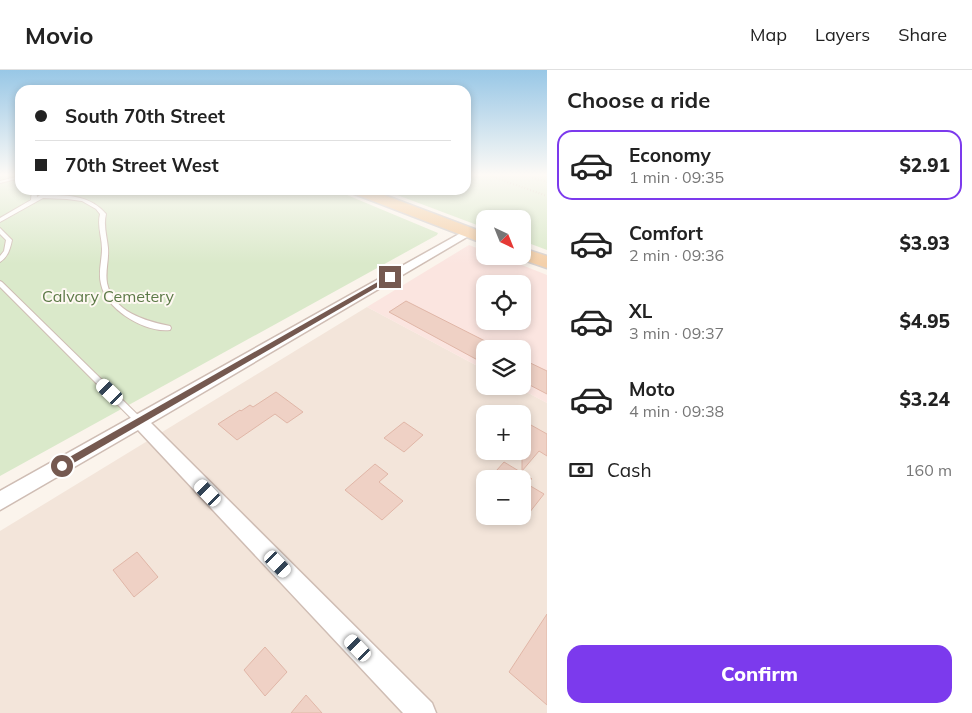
<!DOCTYPE html>
<meta charset="utf-8">
<style>
body{margin:0;font-family:Mulish,sans-serif;background:#f6f6f6;color:#222;height:100vh;display:flex;flex-direction:column;font-size:19px;white-space:nowrap}
*{box-sizing:border-box;margin:0}
p{font-size:16px;color:#767676}
.icon{flex:none;width:28px;height:28px;fill:none;stroke:currentColor;stroke-width:2;stroke-linecap:round;stroke-linejoin:round}
.map{position:relative;flex:1;overflow:hidden}
.sheet{display:flex;flex-direction:column;background:#fff;width:425px}
.sheet>*{flex:none}
.top-card{position:absolute;left:15px;top:15px;width:456px;height:110px;border-radius:15px;box-shadow:0 2px 8px #0003;display:grid;align-content:center;height:110px;padding:0 20px;background:#fff}
.needle{width:32px;rotate:137deg}
.fabs{position:absolute;left:476px;top:140px;display:grid;gap:10px}
.fabs a{display:grid;place-items:center;width:55px;height:55px;border-radius:10px;background:#fff;box-shadow:0 2px 8px #0003;font-size:25px}
.end{position:absolute;width:22px;height:22px;margin:-11px;border:6px solid #755950;background:#fff;box-shadow:0 0 0 2px #fff}
.from{border-radius:50%}
.car{position:absolute;width:15px;height:30px;margin:-15px -8px;border-radius:6px;box-shadow:0 0 4px 1px #0007;background:linear-gradient(#fff 24%,#345 0 40%,#fff 0 76%,#345 0 86%,#fff 0)}
.top-card b{display:flex;align-items:center;gap:18px;height:48px;font-size:19px}
.top-card b+b{border-top:1px solid #e0e0e0}
.top-card i{width:12px;height:12px;background:#222}
ul{padding:0;list-style:none}
li{display:flex;align-items:center;gap:15px;height:70px;margin:0 10px 8px;padding:0 10px;border:2px solid transparent;border-radius:15px}
li div{flex:1}
li b{display:block;font-size:19px}
li em{font-style:normal;font-weight:800}
li.current{border-color:#7c3aed}
li>.icon{width:45px;height:45px;stroke-width:1.5}
h2{padding:0 20px;font-size:22px;line-height:60px}
.pay{display:flex;align-items:center;gap:12px;height:55px;padding:0 20px;font-size:19px}
.pay p{margin-inline-start:auto}
.action{display:flex;gap:10px;margin-top:auto;padding:10px 20px}
.action a{flex:1;height:58px;border-radius:15px;background:#7c3aed;color:#fff;font-size:20px;font-weight:800;line-height:58px;text-align:center}
header{display:flex;align-items:center;gap:30px;box-sizing:border-box;height:70px;padding:0 25px;background:#fff;border-bottom:1px solid #e0e0e0}
header strong{font-size:24px}
nav{display:flex;gap:28px;margin-inline-start:auto;font-size:18px}
main{display:flex;flex:1;min-height:0}
.map>svg:first-child{display:block}
.residential{fill:#f3e5da;fill-rule:evenodd}
.commercial{fill:#fbe5e0;fill-rule:evenodd}
.green{fill:#dae9ca}
.building{fill:#efd1c5;stroke:#e0b6a7}
.lines{fill:none;stroke-linecap:round;stroke-linejoin:round}
.lane-casing{stroke:#cfbdb4;stroke-width:2}
.street-casing{stroke:#cfbdb4;stroke-width:3}
.primary-casing{stroke:#d8d1ce;stroke-width:3}
.path{stroke:#d4b4a8;stroke-width:2;stroke-dasharray:0.5 2.5;stroke-linecap:butt}
.lane{fill:#fff;fill-rule:evenodd}
.street{fill:#fff;fill-rule:evenodd}
.primary{fill:#f4d0aa;fill-rule:evenodd}
.route{fill:#755950}
.labels{text-anchor:middle;stroke-width:4;stroke-linejoin:round;paint-order:stroke}
.far-park-label{font-size:16px;fill:#5d7a48;stroke:#fef8f2}
</style>
<header>
<strong>Movio</strong>
<nav><a>Map</a><a>Layers</a><a>Share</a></nav>
</header>
<main>
<div class="map">
<svg width="547" height="643" viewBox="0 0 547 643">
<rect width="100%" height="100%" fill="#fbf4ec"/>
<!-- residential -->
<path class="residential" d="M367 237 485 300V316H515L547 333V643H0V461ZM485 344H522V381H485ZM485 409H522V446H485Z"/>
<!-- commercial -->
<path class="commercial" d="M469 175 485 181V186H499L547 205V333L515 316H522V279H485V300L367 237ZM485 214H522V251H485Z"/>
<!-- green -->
<path class="green" d="M0 104H20V120H335L438 163 437 165 0 406Z
M466 104H547V180L523 171 522 149H485V158L384 120H466Z"/>
<!-- building -->
<path class="building" d="M406 231 485 271V294L389 242Z
M522 289 547 301V324L522 311Z
M276 322 303 342 287 353 275 344 237 370 218 354 240 340 241 341 250 335 253 337Z
M522 350 547 364V386L539 381 522 401Z
M404 352 423 365 404 382 384 368Z
M504 392 532 409H489Z
M375 394 388 404 379 412 403 431 382 450 345 420Z
M522 411 544 424 522 452Z
M137 482 158 507 134 527 113 500Z
M547 544V635L509 602Z
M265 577 287 602 265 626 244 600Z
M306 625 322 643H291Z"/>
<g class="lines">
<!-- lane casing -->
<g class="lane-casing">
<path id="lane" d="M20 106V108L0 113V111Z
M32 120H36L37 127 48 120H54L48 125C69 125 91 126 106 144 103 156 107 166 108 178 109 190 105 201 107 213 113 242 145 251 170 256L171 258 170 260C144 263 106 239 101 214 98 202 102 190 102 179 102 167 97 156 100 144L96 139 82 131 67 129 43 128 0 152V148L31 130Z
M0 158 12 170C10 179 8 187 0 192V186L4 181 6 170 0 164Z
M0 211 2 212 142 349 144 351 142 353H136L0 217Z"/>
</g>
<!-- street casing -->
<g class="street-casing">
<path id="street" d="M468 159 472 160 473 162 472 164 151 353 432 633 436 643H403L138 360 0 440V421Z"/>
</g>
<!-- primary casing -->
<g class="primary-casing">
<path id="primary" d="M350 120H371L485 163V174L352 123Z
M522 178 547 186V198L515 187 522 186Z"/>
</g>
<!-- path -->
<path class="path" d="M485 104 547 126
M521 104 547 112"/>
<!-- lane -->
<use href="#lane" class="lane"/>
<!-- street -->
<use href="#street" class="street"/>
<!-- primary -->
<use href="#primary" class="primary"/>
</g>
<!-- sky -->
<linearGradient id="sky" x2="0" y2="1"><stop stop-color="#98c7e6"/><stop offset="0.54" stop-color="#fdfaf6"/><stop offset="1" stop-color="#fdfaf6" stop-opacity="0"/></linearGradient>
<rect width="547" height="194" fill="url(#sky)"/>
<!-- route -->
<path class="route" d="M390 205 393 208 65 398H59V393Z"/>
<g class="labels">
<!-- far-park labels -->
<g class="far-park-label">
<text x="108" y="232">Calvary Cemetery</text>
</g>
</g>
</svg>
<div class="fabs">
<a><svg class="needle" viewBox="-14 -14 28 28"><path d="M0-13l5 13h-10z" fill="#e53935"/><path d="M0 13l5-13h-10z" fill="#767676"/></svg></a>
<a><svg class="icon" aria-label="locate" viewBox="0 0 24 24"><circle cx="12" cy="12" r="6"/><path d="M12 2v4M12 18v4M2 12h4M18 12h4"/></svg></a>
<a><svg class="icon" aria-label="layers" viewBox="0 0 24 24"><path d="M12 4l9 5-9 5-9-5zM3 14l9 5 9-5"/></svg></a>
<a>+</a>
<a>−</a>
</div>
<i class="end from" style="left:62px;top:396px"></i>
<i class="end" style="left:390px;top:207px"></i>
<i class="car" style="left:110px;top:322px;rotate:314deg"></i>
<i class="car" style="left:208px;top:423px;rotate:316deg"></i>
<i class="car" style="left:278px;top:494px;rotate:136deg"></i>
<i class="car" style="left:358px;top:578px;rotate:316deg"></i>
<div class="top-card">
<b><i class="from"></i>South 70th Street</b>
<b><i></i>70th Street West</b>
</div>
</div>
<section class="sheet">
<h2>Choose a ride</h2>
<ul>
<li class="current"><svg class="icon" aria-label="car" viewBox="0 0 24 24"><path d="M5 17H2v-5l4-1 3-4h7l3 4 3 1v5h-3M9 17h6M6 11h13"/><circle cx="7" cy="17" r="2"/><circle cx="17" cy="17" r="2"/></svg><div><b>Economy</b><p>1 min · 09:35</p></div><em>$2.91</em></li>
<li><svg class="icon" aria-label="car" viewBox="0 0 24 24"><path d="M5 17H2v-5l4-1 3-4h7l3 4 3 1v5h-3M9 17h6M6 11h13"/><circle cx="7" cy="17" r="2"/><circle cx="17" cy="17" r="2"/></svg><div><b>Comfort</b><p>2 min · 09:36</p></div><em>$3.93</em></li>
<li><svg class="icon" aria-label="car" viewBox="0 0 24 24"><path d="M5 17H2v-5l4-1 3-4h7l3 4 3 1v5h-3M9 17h6M6 11h13"/><circle cx="7" cy="17" r="2"/><circle cx="17" cy="17" r="2"/></svg><div><b>XL</b><p>3 min · 09:37</p></div><em>$4.95</em></li>
<li><svg class="icon" aria-label="car" viewBox="0 0 24 24"><path d="M5 17H2v-5l4-1 3-4h7l3 4 3 1v5h-3M9 17h6M6 11h13"/><circle cx="7" cy="17" r="2"/><circle cx="17" cy="17" r="2"/></svg><div><b>Moto</b><p>4 min · 09:38</p></div><em>$3.24</em></li>
</ul>
<div class="pay"><svg class="icon" aria-label="cash" viewBox="0 0 24 24"><path d="M3 7h18v10H3z"/><circle cx="12" cy="12" r="2"/></svg>Cash<p>160 m</p></div>
<div class="action"><a>Confirm</a></div>
</section>
</main>
